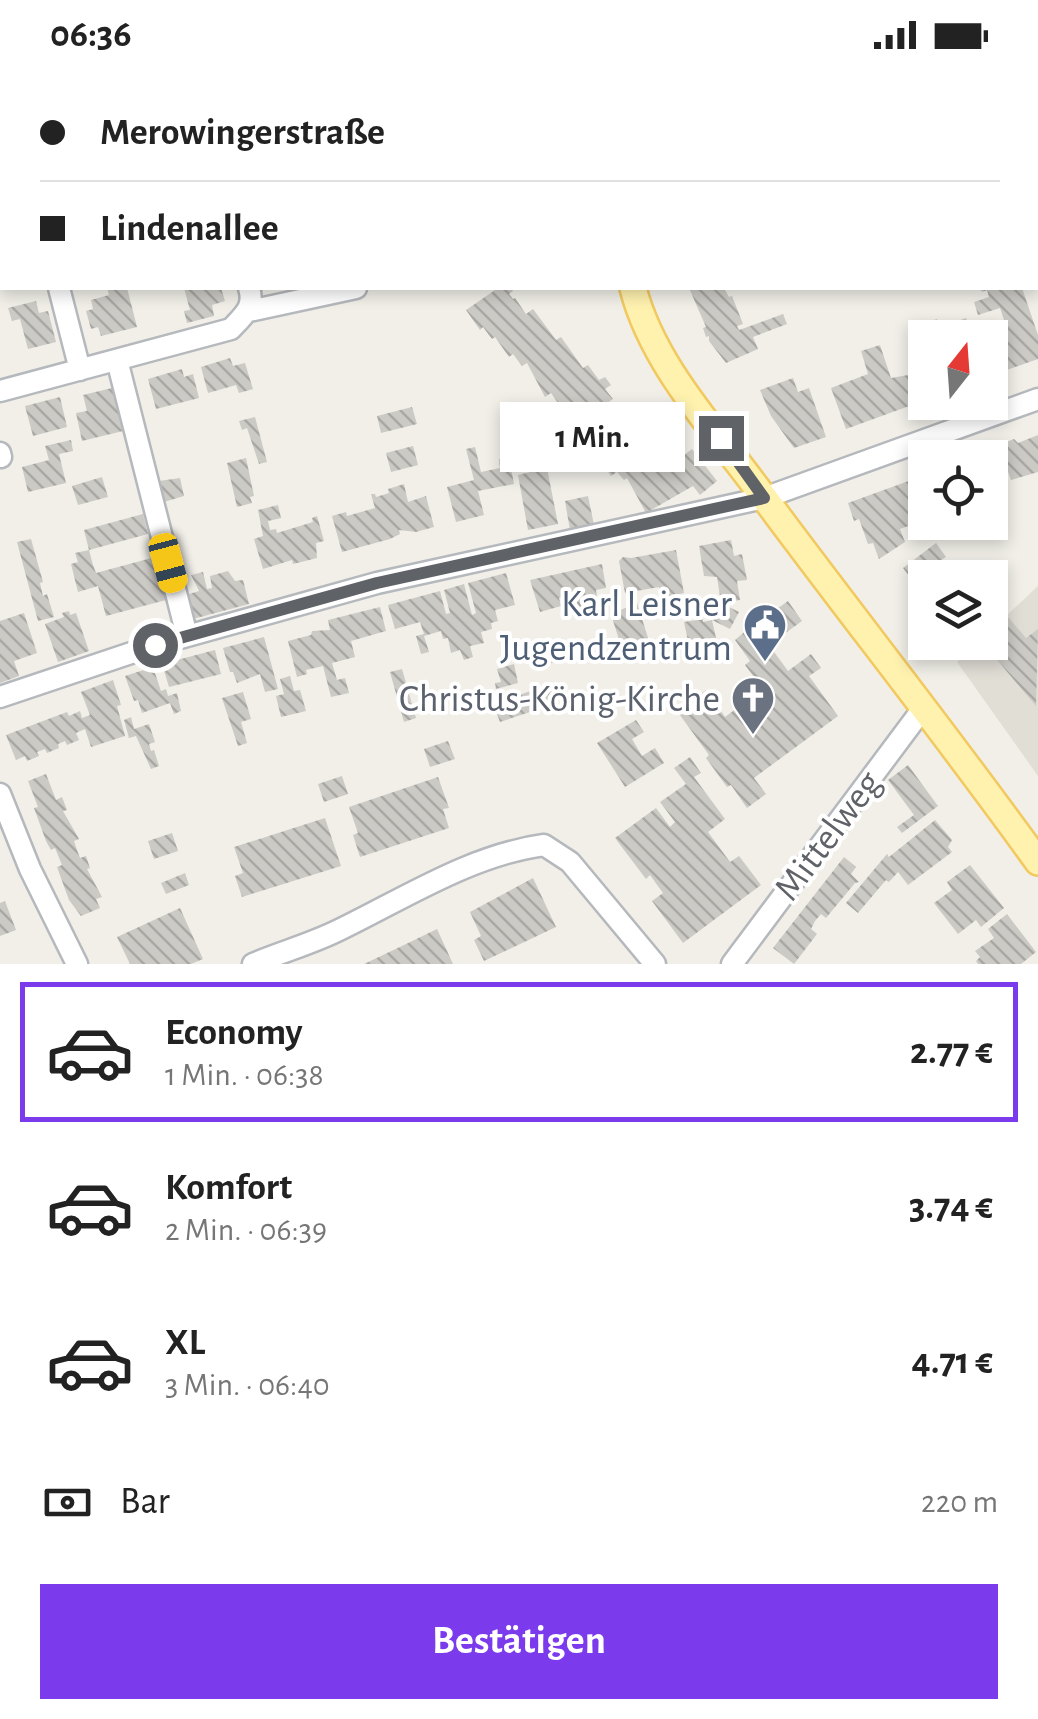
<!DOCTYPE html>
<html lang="de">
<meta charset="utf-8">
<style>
body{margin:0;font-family:"Alegreya Sans",sans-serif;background:#f2f2f2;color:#222;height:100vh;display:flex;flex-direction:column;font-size:38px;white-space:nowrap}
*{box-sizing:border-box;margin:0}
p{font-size:32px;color:#767676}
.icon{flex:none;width:55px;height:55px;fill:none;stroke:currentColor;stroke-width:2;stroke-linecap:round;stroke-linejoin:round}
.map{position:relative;height:894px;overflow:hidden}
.details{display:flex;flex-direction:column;background:#fff;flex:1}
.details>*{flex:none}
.hud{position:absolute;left:0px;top:0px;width:1040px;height:220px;box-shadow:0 5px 15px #0003;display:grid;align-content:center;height:220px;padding:0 40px;background:#fff}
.needle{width:65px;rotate:17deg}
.fabs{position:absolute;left:908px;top:250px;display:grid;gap:20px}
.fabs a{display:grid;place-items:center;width:100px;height:100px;border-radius:0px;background:#fff;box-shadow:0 5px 15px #0003;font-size:50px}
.end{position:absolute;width:45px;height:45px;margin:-22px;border:12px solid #5f6368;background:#fff;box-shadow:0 0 0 5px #fff}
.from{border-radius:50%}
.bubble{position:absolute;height:70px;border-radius:0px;background:#fff;box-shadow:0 5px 15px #0003;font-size:32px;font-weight:600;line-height:70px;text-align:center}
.car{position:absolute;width:30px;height:60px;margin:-30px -15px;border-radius:12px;box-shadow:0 0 8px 2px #0007;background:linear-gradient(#f5c518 24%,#345 0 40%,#f5c518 0 76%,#345 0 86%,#f5c518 0)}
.hud b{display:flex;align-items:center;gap:35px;height:95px;font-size:38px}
.hud b+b{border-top:2px solid #e0e0e0}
.hud i{width:25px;height:25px;background:#222}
ul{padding:18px 0 0;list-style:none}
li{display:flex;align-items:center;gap:30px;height:140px;margin:0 20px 15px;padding:0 20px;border:5px solid transparent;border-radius:0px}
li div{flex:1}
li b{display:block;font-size:38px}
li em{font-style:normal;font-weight:600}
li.on{border-color:#7c3aed}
li>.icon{width:90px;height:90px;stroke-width:1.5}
.pay{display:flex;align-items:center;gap:25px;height:110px;padding:0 40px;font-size:38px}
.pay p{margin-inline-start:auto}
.primary-button{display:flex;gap:20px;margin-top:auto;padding:20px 40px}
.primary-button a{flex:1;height:115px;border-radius:0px;background:#7c3aed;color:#fff;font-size:40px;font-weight:600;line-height:115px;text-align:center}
.status{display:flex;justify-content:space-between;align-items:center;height:70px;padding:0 50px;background:#fff;direction:ltr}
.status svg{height:28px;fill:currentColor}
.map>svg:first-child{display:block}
.education{fill:#e1ded6}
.building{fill:url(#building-back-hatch)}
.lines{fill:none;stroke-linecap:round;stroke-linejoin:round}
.minor-casing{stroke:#b5b8bc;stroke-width:25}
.major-casing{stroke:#f2c960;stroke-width:30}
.minor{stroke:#fff;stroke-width:20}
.major{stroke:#fff2af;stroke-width:25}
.route{stroke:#5f6368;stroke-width:12}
.labels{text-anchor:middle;stroke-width:8;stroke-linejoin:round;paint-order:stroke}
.service-label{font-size:38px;fill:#4e5e75;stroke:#fff;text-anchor:end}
.worship-label{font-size:38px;fill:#5b616d;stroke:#fff;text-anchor:end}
.street-label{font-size:38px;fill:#5f6368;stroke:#fff}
</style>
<div class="status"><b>06:36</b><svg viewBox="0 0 49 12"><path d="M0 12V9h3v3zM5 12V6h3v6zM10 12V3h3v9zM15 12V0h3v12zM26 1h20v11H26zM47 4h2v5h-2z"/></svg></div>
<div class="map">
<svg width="1038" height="894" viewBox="0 0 1038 894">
<defs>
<pattern id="building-back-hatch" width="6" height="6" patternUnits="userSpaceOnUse" patternTransform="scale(2.5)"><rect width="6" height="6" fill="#cccac5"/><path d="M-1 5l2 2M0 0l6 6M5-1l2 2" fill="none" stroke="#a9a8a4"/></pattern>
</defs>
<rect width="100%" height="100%" fill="#f1efe8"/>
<!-- education -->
<path class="education" d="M1038 516V706L957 592 978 573 990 572V561Z"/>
<!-- building -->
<path class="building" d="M107 218H127L137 257 101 266 98 257 91 259 86 241 93 239 91 230 109 225Z
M184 218H221L225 231 212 235 214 246 187 253 184 241 190 240Z
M498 218H511L513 221 509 224 513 229 515 228 526 244 533 239 556 270 561 267 583 298 588 295 599 310 605 307 611 315 605 319 613 329 578 354 568 340 565 343 551 323 545 327 527 293 522 296 513 284 509 287 495 267 492 269 483 257 480 260 466 240Z
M689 218H724L729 227 732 226 743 254 737 256 739 260 783 244 787 254 753 267 758 279 726 293 709 271V266L706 267 703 258 706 257Z
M980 218H1022L1038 265V289L990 306V268L1008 262 1000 238 978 245 974 232 989 227 987 220 982 222Z
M36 231 39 243 48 241 56 272 28 279 20 249 12 251 8 238Z
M966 248 973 265 958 268 952 253Z
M937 249 944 268H925L924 289 913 257Z
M880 275 891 308 914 304 923 331 846 359 831 318 868 304 861 281Z
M230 288 233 296 245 293 253 319 239 323 236 315 208 323 201 297Z
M182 299 184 307 193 304 199 328 156 339 148 309Z
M793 308 798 322 809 318 826 367 794 378 771 346 760 320Z
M116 317 127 360 82 371 76 343 87 341 83 325Z
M60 327 67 357 33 366 25 336Z
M412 337 417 354 381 363 377 346Z
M255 347 267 392 259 394 247 358 242 360 239 351Z
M649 357 675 392 692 379 717 411 700 425 693 416 646 443 627 408 624 410 617 402 611 406 602 393Z
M1038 365V402L1011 410 1000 379 1007 377 1006 372 1014 369 1018 373Z
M71 370 73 381 59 384 66 413 28 422 22 397 49 390 45 376Z
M543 374 547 393 520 399 515 380Z
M413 376 418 395 391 402 386 383Z
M475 377 481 402 500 398 499 389 509 388 514 414 478 421 484 445 456 452 447 417 474 410 466 379Z
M246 388 254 426 250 427 252 433 237 437 227 393Z
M547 398 558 454 528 460 518 405Z
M925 405V450L900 459 905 472 879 489 873 473 868 474 859 449 854 451 848 433Z
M102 407 108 427 78 435 72 416Z
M180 408 184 426 164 432 159 411Z
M404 414 408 432 426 426 434 457 416 462 399 460 400 464 390 469 342 482 332 446 346 442 347 446 375 438 371 424H375L376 427 389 423 388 419Z
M588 426 594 455 570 460 565 431Z
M278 435 281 448 268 451 270 460 276 459 277 463 313 452 312 448 317 446 324 471 316 473 317 488 293 494 292 490 263 499 254 469 263 466 258 440Z
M143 444 148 464 89 480 93 495 96 503 155 487 166 530 106 546 98 516 78 522 71 494 78 492 75 483 89 480 84 460Z
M31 469 43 512 40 513 43 526 47 524 54 547 38 551 17 472Z
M731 470 734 486 742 484 747 510 737 511 740 530 721 533 717 507 704 506 699 476Z
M936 473 946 487 938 492 950 508H925V527L903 498Z
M676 480 684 523 661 528 659 517 625 523 619 491 623 487 631 488Z
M602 494 606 518 596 520 598 534 578 538 575 524 559 528 561 536 540 542 530 510Z
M228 501 235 511 243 510 249 534 193 549 186 525 199 521 191 505 203 502 207 519 212 518 210 506Z
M506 503 515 535 495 540 498 551 491 553 492 559 481 562 484 573 470 576 473 587 464 590 460 580 451 583 448 568 443 569 441 561 424 566 429 582 421 584 416 566 424 564 420 552 395 559 388 535 440 521 446 544 450 543 444 520 464 514 472 545 476 543 468 513Z
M788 531 802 551 769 575 788 601 811 584 821 598 809 606 838 646 754 708 766 724 747 738 731 715 727 717 706 688 709 685 677 641 706 620 725 647 748 630 746 625 753 620 757 623 763 619 745 595 750 591 735 570 772 538 774 541Z
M637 533 650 574 634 579 631 569 620 573 611 544Z
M721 533 739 542 730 559 712 550Z
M380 537 386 561 351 571 355 587 332 593 337 610 345 608 349 623 331 627 323 596 306 600 307 604 297 607 288 571 311 565 312 561 330 560 328 550Z
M69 541 70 545 76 543 89 581 58 592 45 554 64 547 62 543Z
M24 543 37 583 14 591 19 606 0 613V551Z
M1008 547 1026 568 1038 559 1036 636 982 572H990V562Z
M703 549V552L712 550 716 568 688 571 684 552Z
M264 567 278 619 265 622 260 604 237 613 233 602H230L223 578Z
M563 568 569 587 549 594 543 574Z
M215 580 221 604 169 617 162 594Z
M514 594 518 613 496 619 495 613 501 612 497 599Z
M153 597 161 621 166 619 168 626 177 623 181 641 174 644 170 633 142 643 138 630 134 631 125 606Z
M402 599 416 648 404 652 390 602Z
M290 606 294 621 300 620 306 641 281 647 276 626 284 624 280 609Z
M113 610 121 635 117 636 125 666 91 677 85 659 76 663 79 670 67 675 65 671 58 674 59 678 47 683 45 679 37 682 39 686 27 691 25 686 16 690 6 665 67 642 69 646 80 641 82 648 90 645 81 622Z
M551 614 557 633 500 652 493 634Z
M243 622 251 649 241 652 247 673 238 676 222 628Z
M131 647 134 659 149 654 155 672 149 674 151 681 154 680 159 696 151 699 136 666 129 668 124 650Z
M636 650 644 662 632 669 642 686 655 678 664 693 625 717 597 673Z
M448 671 455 689 430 697 424 679Z
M690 687 701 703 694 707 725 749 708 762 730 792 739 786 761 815 683 873 652 831 663 823 650 805 646 809 615 768 656 738 670 757 675 752 660 732 686 714 674 698Z
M908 695 938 736 902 763 897 757 914 745 888 710Z
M46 704 56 730 62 727 67 740 63 741 79 769 74 771 77 780 80 788 86 786 90 798 87 799 102 827 96 829 100 838 81 846 69 830 57 797 62 795 55 778 51 780 46 771 34 738 38 737 28 711Z
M342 706 348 724 324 732 318 714Z
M438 707 449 738 443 739 449 758 360 787 353 765 358 763 349 737Z
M325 748 341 796 242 827 235 806 243 803 234 777Z
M935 750 952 770 948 777 952 782 908 815 898 802 889 812 886 810 858 843 846 833 887 784 889 787Z
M172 763 178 781 154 789 148 771Z
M844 787 856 797 851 804 859 812 855 813 826 848 821 844 815 851 811 859 817 864 794 894 773 878Z
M970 795 1004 838 981 857 976 850 958 864 934 833 952 820 947 812Z
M185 803 189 815 166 824 161 813Z
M533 808 556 857 484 891 474 870 481 866 470 842Z
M5 831 16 860 0 866V833Z
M180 838 203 889 191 894H130L117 867Z
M1007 844 1036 882 1021 894H978L976 891 980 887 975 881 994 868 988 859Z
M437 859 453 894H364L404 875Z"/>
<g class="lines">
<!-- minor casing -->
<g class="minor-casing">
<path id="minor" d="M194 0 195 2
M453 0 454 2
M1000 0 1001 2
M795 2 802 0
M1038 155V156
M59 218 80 300
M249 241 356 218
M117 290 187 566
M0 321 231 259C244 245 255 237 249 218
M0 383 1 387
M0 627 155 575 377 513 764 428 1038 329
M0 724 30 799 77 894
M253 894C281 882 311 874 339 860 405 828 471 785 544 775L570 792 655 894
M732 894 924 637"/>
</g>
<!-- major casing -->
<g class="major-casing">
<path id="major" d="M588 0V2
M633 218C652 293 712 357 757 418 850 544 947 665 1038 792"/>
</g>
<!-- minor -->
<use href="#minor" class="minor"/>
<!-- major -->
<use href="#major" class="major"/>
</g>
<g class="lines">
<!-- route -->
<path class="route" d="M155 575 377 513 764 428 721 368"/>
</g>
<!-- icons -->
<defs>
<g id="civic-pin" transform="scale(2.25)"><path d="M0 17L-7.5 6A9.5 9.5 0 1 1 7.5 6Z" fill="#5c6f8a" stroke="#fff"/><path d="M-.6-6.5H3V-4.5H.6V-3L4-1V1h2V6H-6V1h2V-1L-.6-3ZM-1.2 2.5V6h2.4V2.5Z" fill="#fff"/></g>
<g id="church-pin" transform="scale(2.25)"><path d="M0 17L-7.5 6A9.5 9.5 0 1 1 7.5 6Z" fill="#6b7280" stroke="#fff"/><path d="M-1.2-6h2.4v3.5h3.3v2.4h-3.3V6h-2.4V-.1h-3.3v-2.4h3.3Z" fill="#fff"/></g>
</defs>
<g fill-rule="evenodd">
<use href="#civic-pin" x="765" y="555"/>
<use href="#church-pin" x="753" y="628"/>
</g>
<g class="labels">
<!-- service labels -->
<g class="service-label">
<text x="732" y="546">Karl Leisner<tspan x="732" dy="44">Jugendzentrum</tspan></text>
</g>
<!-- worship labels -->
<g class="worship-label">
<text x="720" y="641">Christus-König-Kirche</text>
</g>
<!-- street labels -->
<g class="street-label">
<text transform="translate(827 765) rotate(-53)" y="13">Mittelweg</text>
</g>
</g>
</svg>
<div class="fabs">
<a><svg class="needle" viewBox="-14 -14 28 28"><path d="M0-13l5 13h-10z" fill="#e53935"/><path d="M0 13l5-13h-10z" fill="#767676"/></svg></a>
<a><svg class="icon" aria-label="locate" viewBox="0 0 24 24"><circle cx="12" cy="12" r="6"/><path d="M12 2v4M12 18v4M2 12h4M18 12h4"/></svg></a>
<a><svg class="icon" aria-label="layers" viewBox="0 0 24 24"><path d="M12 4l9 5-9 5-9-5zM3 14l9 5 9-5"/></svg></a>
</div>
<i class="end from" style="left:155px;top:575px"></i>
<i class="end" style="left:721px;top:368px"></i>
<div class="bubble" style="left:500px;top:332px;width:185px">1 Min.</div>
<i class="car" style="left:168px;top:493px;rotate:165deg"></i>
<div class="hud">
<b><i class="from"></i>Merowingerstraße</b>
<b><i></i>Lindenallee</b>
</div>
</div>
<section class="details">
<ul>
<li class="on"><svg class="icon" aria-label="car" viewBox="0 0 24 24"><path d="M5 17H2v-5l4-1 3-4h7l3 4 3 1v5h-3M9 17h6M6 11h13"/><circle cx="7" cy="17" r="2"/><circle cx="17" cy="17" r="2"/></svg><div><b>Economy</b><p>1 Min. · 06:38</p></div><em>2.77 €</em></li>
<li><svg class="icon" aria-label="car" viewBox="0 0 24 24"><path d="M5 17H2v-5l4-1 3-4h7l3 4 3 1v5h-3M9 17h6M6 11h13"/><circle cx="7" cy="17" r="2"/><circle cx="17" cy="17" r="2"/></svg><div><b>Komfort</b><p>2 Min. · 06:39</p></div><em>3.74 €</em></li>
<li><svg class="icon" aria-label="car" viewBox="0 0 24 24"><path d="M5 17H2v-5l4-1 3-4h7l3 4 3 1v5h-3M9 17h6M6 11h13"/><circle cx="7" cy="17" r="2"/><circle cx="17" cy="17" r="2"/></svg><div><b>XL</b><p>3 Min. · 06:40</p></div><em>4.71 €</em></li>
</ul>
<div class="pay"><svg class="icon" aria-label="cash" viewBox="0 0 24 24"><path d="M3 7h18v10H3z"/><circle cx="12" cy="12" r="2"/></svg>Bar<p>220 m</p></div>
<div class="primary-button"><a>Bestätigen</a></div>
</section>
